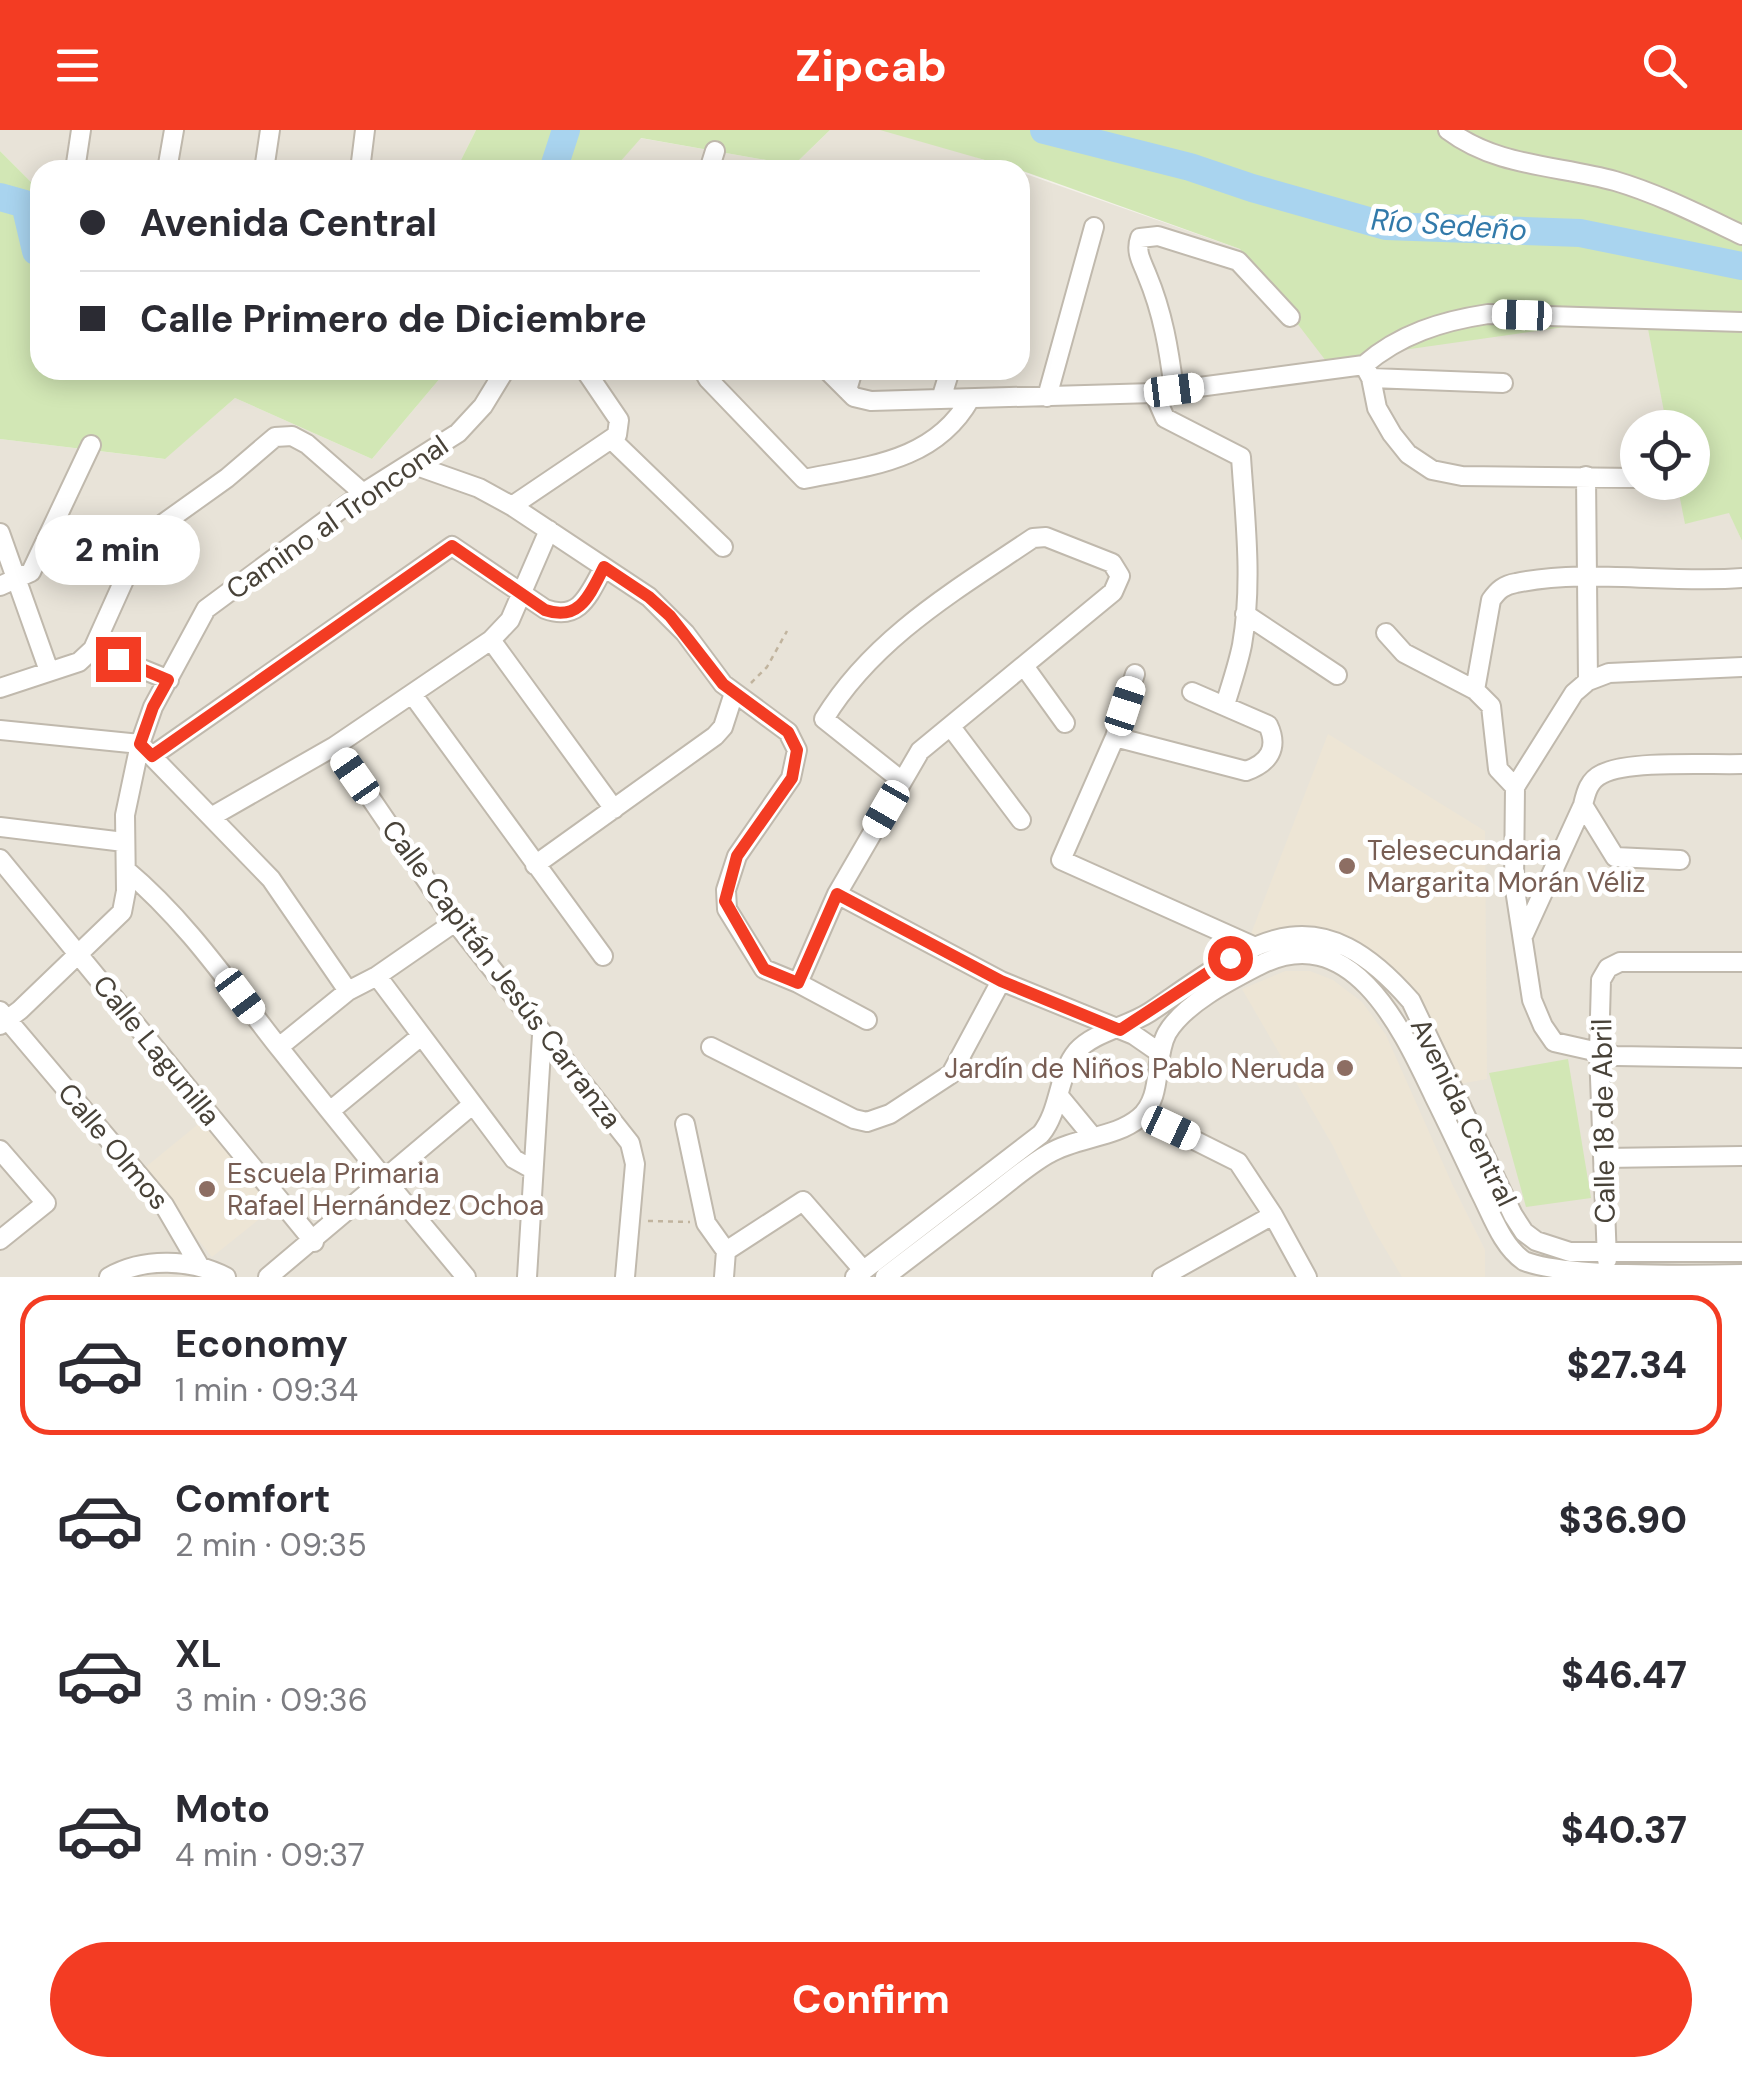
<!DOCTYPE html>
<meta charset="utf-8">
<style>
body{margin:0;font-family:"DM Sans",sans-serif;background:#f7f7f7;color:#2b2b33;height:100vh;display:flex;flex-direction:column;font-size:38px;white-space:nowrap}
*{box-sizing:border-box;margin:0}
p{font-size:32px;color:#7c7c81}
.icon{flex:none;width:55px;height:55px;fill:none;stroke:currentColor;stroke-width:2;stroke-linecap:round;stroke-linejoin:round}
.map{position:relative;height:1147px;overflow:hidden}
.panel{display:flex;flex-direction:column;background:#fff;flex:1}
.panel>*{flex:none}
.banner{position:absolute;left:30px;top:30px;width:1000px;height:220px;border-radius:30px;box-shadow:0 5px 25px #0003;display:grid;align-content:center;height:220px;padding:0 50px;background:#fff}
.controls{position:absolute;left:1620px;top:280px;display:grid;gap:20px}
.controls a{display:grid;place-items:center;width:90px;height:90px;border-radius:50%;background:#fff;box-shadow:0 5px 25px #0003;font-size:50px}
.end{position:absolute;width:45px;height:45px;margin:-22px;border:12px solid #f33c23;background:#fff;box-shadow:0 0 0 5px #fff}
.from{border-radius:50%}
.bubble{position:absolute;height:70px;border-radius:35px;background:#fff;box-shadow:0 5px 25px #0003;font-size:32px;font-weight:800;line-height:70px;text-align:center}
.car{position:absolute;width:30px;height:60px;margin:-30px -15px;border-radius:12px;box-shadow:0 0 8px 2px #0007;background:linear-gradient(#fff 24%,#345 0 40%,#fff 0 76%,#345 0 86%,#fff 0)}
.banner b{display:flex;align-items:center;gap:35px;height:95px;font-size:38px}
.banner b+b{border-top:2px solid #e1e1e2}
.banner i{width:25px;height:25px;background:#2b2b33}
ul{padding:18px 0 0;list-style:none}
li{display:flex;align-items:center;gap:30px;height:140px;margin:0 20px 15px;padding:0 30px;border:5px solid transparent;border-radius:30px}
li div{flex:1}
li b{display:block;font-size:38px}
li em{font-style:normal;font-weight:800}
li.on{border-color:#f33c23}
li>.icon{width:90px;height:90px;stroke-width:1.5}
.button{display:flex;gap:20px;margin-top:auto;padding:20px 50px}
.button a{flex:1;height:115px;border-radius:60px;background:#f33c23;color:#fff;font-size:40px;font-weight:800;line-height:115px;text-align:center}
header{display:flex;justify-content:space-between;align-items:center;height:130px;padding:0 50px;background:#f33c23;color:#fff;font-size:45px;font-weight:800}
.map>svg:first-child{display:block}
.residential{fill:#e8e3d8}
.education{fill:#ede5d5}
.green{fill:#d2e7b5}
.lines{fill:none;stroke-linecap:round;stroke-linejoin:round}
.river{stroke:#a9d4ef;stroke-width:28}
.street-casing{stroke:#c0b9ad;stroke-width:22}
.path{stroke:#c1b49e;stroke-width:2.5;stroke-dasharray:5 5;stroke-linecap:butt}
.street{stroke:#fff;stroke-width:18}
.route{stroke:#f33c23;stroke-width:12}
.education-dot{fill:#8d6e63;stroke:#fff;stroke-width:4}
.labels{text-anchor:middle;stroke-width:10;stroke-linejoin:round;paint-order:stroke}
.street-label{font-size:28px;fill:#484238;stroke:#fff}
.education-label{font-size:28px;fill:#785e54;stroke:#fff;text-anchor:start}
.water-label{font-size:30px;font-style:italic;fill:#327aaa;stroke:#fff}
</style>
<header><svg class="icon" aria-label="menu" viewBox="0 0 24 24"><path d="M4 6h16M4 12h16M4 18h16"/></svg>Zipcab<svg class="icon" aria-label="search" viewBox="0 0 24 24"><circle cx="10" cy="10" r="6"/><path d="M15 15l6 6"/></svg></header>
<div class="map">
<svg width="1742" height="1147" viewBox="0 0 1742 1147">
<rect width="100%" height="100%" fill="#f4f1ea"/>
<!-- residential -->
<path class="residential" d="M0 0H476L456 40H40V61L0 21Z
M830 0H898L1013 40H613L640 8 794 35Z
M1020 42 1291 137 1629 157 1692 297 1638 298V352H1692L1693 299 1742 411V1147H0V309L164 329 235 268 372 329 447 240H1020Z"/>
<!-- education -->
<path class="education" d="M1328 604 1485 701 1487 949 1459 954 1422 877 1348 809 1321 799 1286 796 1249 809Z
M1285 841H1310L1333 850 1362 872 1386 905 1454 1058 1485 1120V1147H1402L1371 1095 1333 1016 1242 859Z
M202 991 273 1078 212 1127 142 1040Z"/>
<!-- green -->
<path class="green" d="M476 0H830L794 35 641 8 613 40H456Z
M880 0H1742V411L1729 383 1685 394 1677 353 1692 352V298L1667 297 1648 199 1642 186 1326 231 1240 119 1020 40Z
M0 21 40 61V240H447L372 329 235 268 165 329 0 309Z
M1568 929 1591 1068 1526 1077 1489 943Z"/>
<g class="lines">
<!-- river -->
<path class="river" d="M1044 0 1190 37 1252 58 1386 96 1580 103 1742 136
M553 40 566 0
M0 67 25 74 36 121 40 122"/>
<!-- street casing -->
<g class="street-casing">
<path id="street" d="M1448 0C1497 37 1557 35 1615 51 1659 64 1700 85 1742 105
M75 40 81 0
M167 40 174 0
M264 40 270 0
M360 40 365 0
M709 40 715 21
M1364 235 1371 248 1377 278 1392 304 1408 324 1432 340 1462 346 1638 348
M703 240 708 249 804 349C869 336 935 331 970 269
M827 240 854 267 871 271 1154 263 1364 235C1400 204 1442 191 1488 184L1742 192
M1371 248 1503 253
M847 260 853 240
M1174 260C1169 220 1163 183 1147 145 1142 132 1135 122 1140 108L1158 106 1238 131 1290 187
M1154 263 1165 288 1241 327C1245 388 1253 453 1242 515 1238 535 1231 555 1225 575
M1047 267 1094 97
M941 269 950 240
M611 309 723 417
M411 334 479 358 512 376 649 467 685 503 723 554 788 602 797 620 791 648 737 726 726 760 727 779 764 839 798 853 867 890
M1586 346 1588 551
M512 376 617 305 619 290 585 240
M0 403 49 541
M1742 448C1668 454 1589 438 1516 453 1504 455 1498 460 1491 470L1475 560 1491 576 1498 639 1515 657 1514 753 1532 870 1543 896 1554 912 1616 926 1742 928
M0 456 31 442 91 315
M1245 484 1337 545
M1386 503 1404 523 1475 560
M491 510 614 679
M93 519 169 550
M1024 536 1065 593
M1135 544 1115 607 1061 730 1253 816
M0 558 79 532 93 519 143 408 227 348 275 307 292 306 307 314 363 363
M412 564 603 826
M951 597 1021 690
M0 600 140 614 271 749 348 861
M1115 607 1246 641C1269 633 1279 618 1268 595L1192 562
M335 616 455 792 630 1013 635 1034 625 1147
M152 626 452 416 545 479C580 492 589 464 604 437
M1515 657 1574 563 1588 551 1609 543 1742 537
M1583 675 1615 727 1680 730
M211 687 335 616 491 510 510 490 549 400
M0 697 124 712
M0 729 314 1112
M535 735 715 606 723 597 734 563
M126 740C187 791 232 858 281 920 342 997 403 1072 466 1147
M837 764 1001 851 1134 905 1160 923
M1524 804 1583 675C1586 662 1589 650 1602 644 1629 630 1709 635 1742 634
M377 846 514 1029 532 1039
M798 853 837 764 920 621 1113 462 1120 446 1112 433 1046 407 1033 408C956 460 873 508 824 589L902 651
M0 881 164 1075 199 1135
M0 895 20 880 122 782 126 761 125 685 140 614 153 577 206 479 363 363 458 303 483 276 505 240
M279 917 348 861 377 846 455 792
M711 917 854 989 867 992 890 984 951 944 1001 851
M1059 966 1092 1006
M330 981 421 906
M1144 985 1238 1032 1273 1085 1307 1147
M685 994 706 1093 726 1121 724 1147
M0 1020 46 1073 0 1110
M1604 1028 1742 1026
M726 1121 803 1071 863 1140
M1607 1130 1599 922 1601 850 1608 838 1620 832H1742
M109 1147C144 1127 191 1129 226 1147
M268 1147 472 975
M527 1147 542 905
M855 1147 1041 1004C1061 979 1057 945 1077 921 1094 902 1127 897 1150 882 1251 814 1312 757 1411 871L1513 1085 1524 1102 1536 1111 1570 1122H1742
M885 1147C919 1121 953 1095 987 1069 1007 1054 1027 1036 1048 1024 1076 1007 1115 1008 1139 988 1164 967 1153 929 1167 903 1184 874 1229 851 1258 836 1351 787 1402 899 1434 966 1450 998 1465 1030 1480 1062 1492 1085 1502 1116 1524 1131 1563 1147 1692 1145 1742 1144
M1162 1147 1273 1085"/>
</g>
<!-- path -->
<path class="path" d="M751 553 767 537 787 501
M648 1091 690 1092"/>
<!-- street -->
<use href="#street" class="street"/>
</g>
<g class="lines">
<!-- route -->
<path class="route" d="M118 529 168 550 153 577 140 614 152 626 452 416 545 480C580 492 590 464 604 437L649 467 670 486 723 554 788 602 797 620 792 648 737 726 725 771 764 839 798 853 837 764 1001 851 1120 900 1230 828"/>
</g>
<!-- markers -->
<g class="education-dot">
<circle cx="1347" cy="736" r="10"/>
<circle cx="1345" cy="938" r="10"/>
<circle cx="207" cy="1059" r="10"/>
</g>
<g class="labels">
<!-- street labels -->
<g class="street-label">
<text transform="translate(337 387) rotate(-35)" y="10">Camino al Tronconal</text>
<text transform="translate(502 844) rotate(53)" y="10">Calle Capitán Jesús Carranza</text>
<text transform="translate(157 920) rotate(51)" y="10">Calle Lagunilla</text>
<text transform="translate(1464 982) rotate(64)" y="10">Avenida Central</text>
<text transform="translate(1603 991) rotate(-91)" y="10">Calle 18 de Abril</text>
<text transform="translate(114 1016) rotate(50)" y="10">Calle Olmos</text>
</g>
<!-- education labels -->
<g class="education-label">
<text x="1367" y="730">Telesecundaria<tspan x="1367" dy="32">Margarita Morán Véliz</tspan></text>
<text x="1325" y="948" text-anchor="end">Jardín de Niños Pablo Neruda</text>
<text x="227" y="1053">Escuela Primaria<tspan x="227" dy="32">Rafael Hernández Ochoa</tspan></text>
</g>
<!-- water labels -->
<g class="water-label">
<text transform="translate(1449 95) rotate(4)" y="10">Río Sedeño</text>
</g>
</g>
</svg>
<div class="controls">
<a><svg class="icon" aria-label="locate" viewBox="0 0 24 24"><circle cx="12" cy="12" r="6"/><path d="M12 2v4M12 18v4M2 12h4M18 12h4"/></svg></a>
</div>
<i class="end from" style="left:1230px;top:828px"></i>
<i class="end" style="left:118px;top:529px"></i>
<div class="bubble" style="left:35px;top:385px;width:165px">2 min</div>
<i class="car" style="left:1522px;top:185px;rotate:272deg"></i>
<i class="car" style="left:1174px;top:260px;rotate:83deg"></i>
<i class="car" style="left:1125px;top:576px;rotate:18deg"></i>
<i class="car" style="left:355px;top:646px;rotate:325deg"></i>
<i class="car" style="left:886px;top:679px;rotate:210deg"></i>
<i class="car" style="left:240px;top:866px;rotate:143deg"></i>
<i class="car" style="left:1171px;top:998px;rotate:115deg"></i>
<div class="banner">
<b><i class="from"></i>Avenida Central</b>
<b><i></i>Calle Primero de Diciembre</b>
</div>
</div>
<section class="panel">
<ul>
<li class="on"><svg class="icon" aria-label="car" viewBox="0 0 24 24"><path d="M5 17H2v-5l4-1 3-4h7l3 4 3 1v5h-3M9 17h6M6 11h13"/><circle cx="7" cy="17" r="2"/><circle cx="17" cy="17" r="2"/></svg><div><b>Economy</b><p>1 min · 09:34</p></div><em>$27.34</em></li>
<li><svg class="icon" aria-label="car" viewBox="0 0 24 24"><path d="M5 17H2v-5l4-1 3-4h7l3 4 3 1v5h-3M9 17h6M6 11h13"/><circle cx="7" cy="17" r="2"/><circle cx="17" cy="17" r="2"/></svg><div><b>Comfort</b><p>2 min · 09:35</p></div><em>$36.90</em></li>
<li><svg class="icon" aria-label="car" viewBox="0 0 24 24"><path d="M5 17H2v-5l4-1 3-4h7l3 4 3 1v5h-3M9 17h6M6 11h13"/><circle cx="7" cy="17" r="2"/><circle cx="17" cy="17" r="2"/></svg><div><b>XL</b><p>3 min · 09:36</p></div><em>$46.47</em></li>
<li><svg class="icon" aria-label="car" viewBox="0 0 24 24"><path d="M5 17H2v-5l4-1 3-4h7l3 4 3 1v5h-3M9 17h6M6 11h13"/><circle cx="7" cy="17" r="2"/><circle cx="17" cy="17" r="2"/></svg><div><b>Moto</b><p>4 min · 09:37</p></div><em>$40.37</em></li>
</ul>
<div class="button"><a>Confirm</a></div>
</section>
